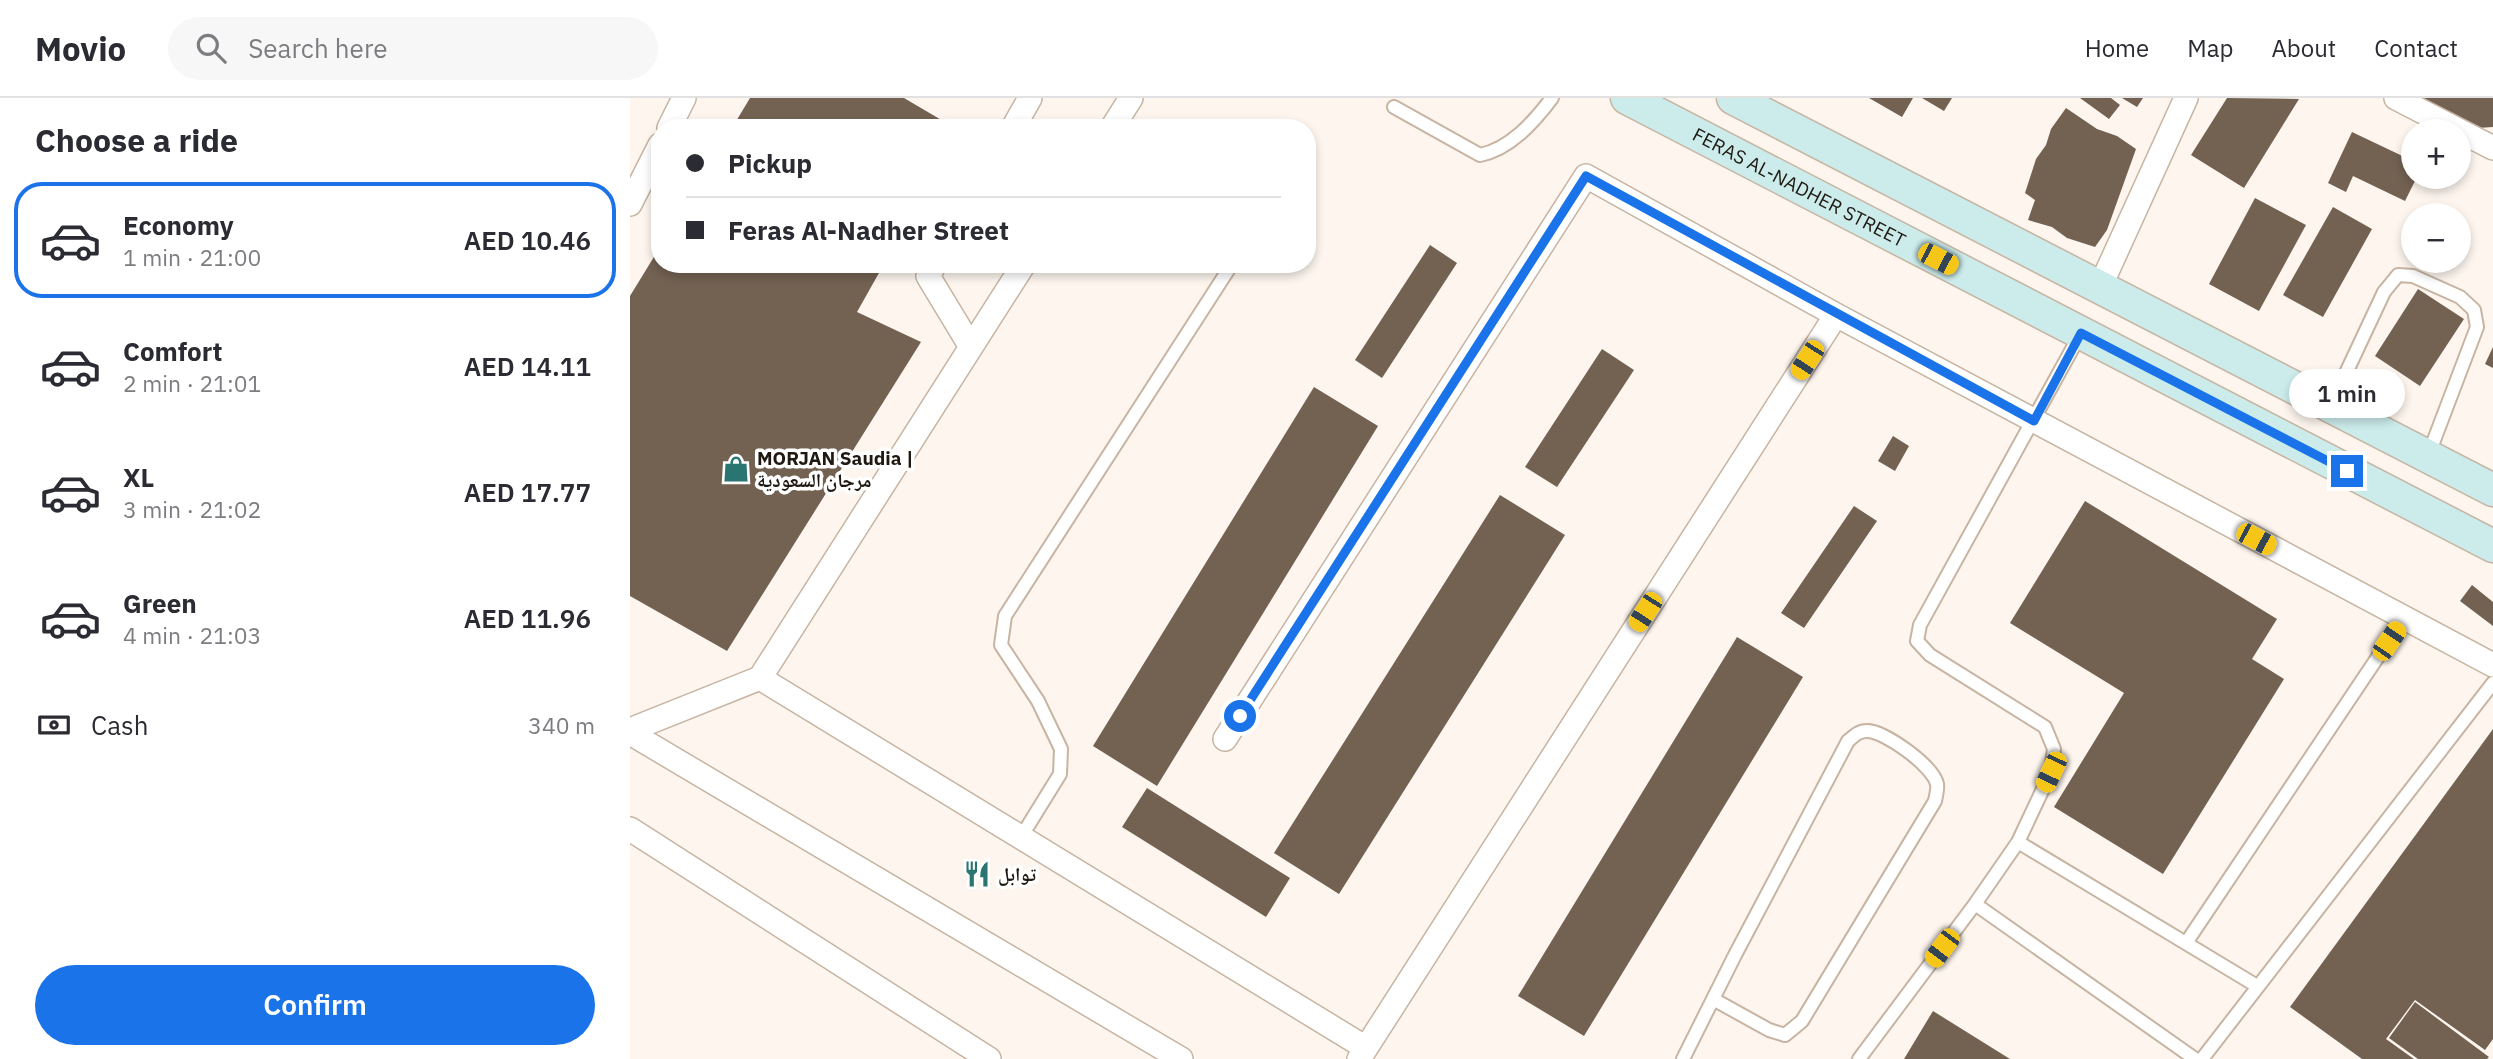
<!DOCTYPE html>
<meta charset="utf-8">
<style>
body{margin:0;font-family:"IBM Plex Sans","Noto Naskh Arabic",sans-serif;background:#f7f7f7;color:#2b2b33;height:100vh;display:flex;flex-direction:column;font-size:26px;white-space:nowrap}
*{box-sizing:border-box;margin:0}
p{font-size:23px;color:#7c7c81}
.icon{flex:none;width:38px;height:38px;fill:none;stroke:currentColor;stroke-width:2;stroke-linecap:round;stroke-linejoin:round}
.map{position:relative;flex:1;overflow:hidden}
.drawer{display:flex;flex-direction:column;background:#fff;width:630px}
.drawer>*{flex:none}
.hud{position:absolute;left:21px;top:21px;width:665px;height:154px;border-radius:28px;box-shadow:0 4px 10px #0003;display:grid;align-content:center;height:154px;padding:0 35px;background:#fff}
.controls{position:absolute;left:1771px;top:21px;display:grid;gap:14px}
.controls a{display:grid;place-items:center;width:70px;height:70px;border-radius:50%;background:#fff;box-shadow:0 4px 10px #0003;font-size:35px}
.end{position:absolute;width:32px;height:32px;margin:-16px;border:9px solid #1a73e8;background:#fff;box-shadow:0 0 0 4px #fff}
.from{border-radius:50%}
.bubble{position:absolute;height:49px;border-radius:24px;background:#fff;box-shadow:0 4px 10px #0003;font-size:23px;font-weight:600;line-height:49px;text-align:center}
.car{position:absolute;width:21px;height:42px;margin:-21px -10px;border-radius:9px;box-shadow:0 0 5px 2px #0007;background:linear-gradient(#f5c518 24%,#345 0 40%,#f5c518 0 76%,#345 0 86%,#f5c518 0)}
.hud b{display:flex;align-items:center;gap:24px;height:66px;font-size:26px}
.hud b+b{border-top:2px solid #e1e1e2}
.hud i{width:18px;height:18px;background:#2b2b33}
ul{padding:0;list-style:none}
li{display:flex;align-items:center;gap:21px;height:116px;margin:0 14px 10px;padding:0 21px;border:4px solid transparent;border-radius:28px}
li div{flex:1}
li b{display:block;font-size:26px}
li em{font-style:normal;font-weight:600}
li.selected{border-color:#1a73e8}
li>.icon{width:63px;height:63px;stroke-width:1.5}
h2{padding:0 35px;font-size:32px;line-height:84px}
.pay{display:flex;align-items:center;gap:18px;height:77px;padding:0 35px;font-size:26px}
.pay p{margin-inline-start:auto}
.primary-button{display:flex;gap:14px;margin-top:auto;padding:14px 35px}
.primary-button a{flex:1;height:80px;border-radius:42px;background:#1a73e8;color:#fff;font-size:28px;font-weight:600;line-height:80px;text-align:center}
header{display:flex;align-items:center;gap:42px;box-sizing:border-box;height:98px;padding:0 35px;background:#fff;border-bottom:2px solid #e1e1e2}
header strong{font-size:33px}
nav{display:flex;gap:38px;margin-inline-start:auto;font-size:24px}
.search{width:490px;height:63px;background:#f7f7f7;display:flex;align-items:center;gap:18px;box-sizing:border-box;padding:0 24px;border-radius:38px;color:#7c7c81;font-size:26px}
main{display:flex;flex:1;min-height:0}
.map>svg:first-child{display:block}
.building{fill:#736252}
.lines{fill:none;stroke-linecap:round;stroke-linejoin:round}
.lane-casing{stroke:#c7b4a2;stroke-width:16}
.street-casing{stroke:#c7b4a2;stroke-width:26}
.secondary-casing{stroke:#c7b4a2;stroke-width:35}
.lane{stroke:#fff;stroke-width:12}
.street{stroke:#fff;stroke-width:23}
.secondary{stroke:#cbeceb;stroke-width:32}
.route{stroke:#1a73e8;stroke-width:9}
.labels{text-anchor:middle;stroke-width:7;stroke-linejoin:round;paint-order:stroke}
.street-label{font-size:19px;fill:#201912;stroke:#fff}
.poi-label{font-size:19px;font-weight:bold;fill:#201912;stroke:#fff;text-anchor:start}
</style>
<header>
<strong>Movio</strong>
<div class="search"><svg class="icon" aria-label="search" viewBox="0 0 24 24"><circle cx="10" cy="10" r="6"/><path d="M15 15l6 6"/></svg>Search here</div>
<nav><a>Home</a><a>Map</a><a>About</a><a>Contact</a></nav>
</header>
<main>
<section class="drawer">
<h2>Choose a ride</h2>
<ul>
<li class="selected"><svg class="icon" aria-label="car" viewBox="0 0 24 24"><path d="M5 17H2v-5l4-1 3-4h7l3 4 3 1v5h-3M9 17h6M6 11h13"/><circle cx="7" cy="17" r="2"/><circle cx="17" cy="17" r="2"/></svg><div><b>Economy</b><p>1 min · 21:00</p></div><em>AED 10.46</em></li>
<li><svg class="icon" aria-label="car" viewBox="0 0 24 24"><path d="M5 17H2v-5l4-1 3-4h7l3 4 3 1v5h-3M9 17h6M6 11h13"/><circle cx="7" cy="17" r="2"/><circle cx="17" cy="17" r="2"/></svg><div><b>Comfort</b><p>2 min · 21:01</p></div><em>AED 14.11</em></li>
<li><svg class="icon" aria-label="car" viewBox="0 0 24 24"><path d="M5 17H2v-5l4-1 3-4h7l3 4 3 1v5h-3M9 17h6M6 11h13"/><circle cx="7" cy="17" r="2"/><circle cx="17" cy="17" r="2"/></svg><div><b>XL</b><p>3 min · 21:02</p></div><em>AED 17.77</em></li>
<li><svg class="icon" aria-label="car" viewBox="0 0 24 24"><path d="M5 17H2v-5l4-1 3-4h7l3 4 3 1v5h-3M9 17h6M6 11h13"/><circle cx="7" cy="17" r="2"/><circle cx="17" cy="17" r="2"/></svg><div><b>Green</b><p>4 min · 21:03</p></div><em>AED 11.96</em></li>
</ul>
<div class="pay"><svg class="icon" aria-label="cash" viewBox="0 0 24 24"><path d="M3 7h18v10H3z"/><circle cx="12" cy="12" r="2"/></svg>Cash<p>340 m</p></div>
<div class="primary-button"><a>Confirm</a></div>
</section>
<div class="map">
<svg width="1863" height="961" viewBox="0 0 1863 961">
<rect width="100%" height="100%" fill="#fdf5ee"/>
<!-- building -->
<path class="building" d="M120 0H274L325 30H102Z
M1239 0H1283L1272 19Z
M1292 0H1322L1314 13Z
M1450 0H1481L1490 7 1479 21Z
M1492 0H1513L1507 9Z
M1597 0 1669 1 1614 90 1561 57Z
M1778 0H1863V29L1833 31Z
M1436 10 1467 31 1487 38 1506 51 1477 132 1465 149 1437 140 1422 129 1398 122 1405 102 1395 95 1406 61 1416 47 1421 31Z
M1722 34 1783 63V79H1787L1775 103 1723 78 1716 94 1698 85Z
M1625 100 1676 127 1629 213 1579 186Z
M1703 109 1742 131 1693 219 1653 197Z
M800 147 827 165 752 280 725 262Z
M30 149V166H254L227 214 291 244 97 553 0 498V198Z
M1788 191 1834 221 1790 288 1745 258Z
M1863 249V270L1855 266Z
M972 251 1004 272 927 389 895 369Z
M684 289 748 328 527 688 463 648Z
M1263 338 1279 348 1265 373 1248 363Z
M870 397 935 437 709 796 644 755Z
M1455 403 1647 521 1622 561 1654 581 1533 776 1424 709 1494 595 1380 525Z
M1224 408 1247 423 1174 530 1151 515Z
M1842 487 1863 504V528L1830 503Z
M1107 539 1173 579 954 938 888 898Z
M1863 631V941L1855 952 1785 902 1756 941 1784 961H1732L1660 909Z
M517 690 660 780 636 819 492 729Z
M1785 904 1859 959 1857 961H1788L1759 940Z
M1303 913 1380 961H1274Z"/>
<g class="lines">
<!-- lane casing -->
<g class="lane-casing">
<path id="lane" d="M764 9 850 57C880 51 904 24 922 0
M1701 307 1754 194 1768 177 1783 178 1830 199 1844 212 1847 229 1798 358
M391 739 430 676 431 651 408 603 371 547 375 518 602 166
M1388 744 1627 888
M1345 806 1565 961
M1556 845 1774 520
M1053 961 1105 857 1218 643C1225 637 1229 633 1237 633 1255 633 1303 668 1307 686 1308 690 1306 698 1305 703L1172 923 1155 937 1139 932 1083 901
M1229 961 1345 806 1388 744 1421 674 1424 651 1415 629 1300 557 1287 543 1290 527 1451 235
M1572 961 1863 585"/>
</g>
<!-- street casing -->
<g class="street-casing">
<path id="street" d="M1766 0 1863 50
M39 30 54 0
M383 30 400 0
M482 30 501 0
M0 106 30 47
M305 166 298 178 341 249
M394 166 130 580 736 950
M1470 189 1556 0
M0 632 130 580
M0 635 551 961
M595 641 956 78 1206 217 1863 567
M0 731 359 961
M729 961 1206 217"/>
</g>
<!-- secondary casing -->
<g class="secondary-casing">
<g id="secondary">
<path id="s1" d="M997 0 1863 448"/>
<path d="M1103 0 1863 392"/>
</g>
</g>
<!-- lane -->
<use href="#lane" class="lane"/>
<!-- street -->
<use href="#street" class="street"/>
<!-- secondary -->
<use href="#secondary" class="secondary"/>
</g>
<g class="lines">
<!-- route -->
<path class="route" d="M610 618 956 78 1404 323 1451 235 1717 373"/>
</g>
<!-- icons -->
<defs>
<g id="shop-bare" transform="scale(2.1)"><path d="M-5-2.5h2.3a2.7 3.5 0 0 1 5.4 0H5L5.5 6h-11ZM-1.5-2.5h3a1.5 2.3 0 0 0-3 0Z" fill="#2a7472" stroke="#fff" stroke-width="2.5" paint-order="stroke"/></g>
<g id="restaurant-bare" transform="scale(2.1)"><path d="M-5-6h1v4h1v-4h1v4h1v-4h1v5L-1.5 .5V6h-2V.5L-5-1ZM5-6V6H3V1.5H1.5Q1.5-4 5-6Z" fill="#2a7472" stroke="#fff" stroke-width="2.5" paint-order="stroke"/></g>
</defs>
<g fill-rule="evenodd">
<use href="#shop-bare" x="106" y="371"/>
<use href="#restaurant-bare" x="347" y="776"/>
</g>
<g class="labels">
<!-- street labels -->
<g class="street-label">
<text dy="7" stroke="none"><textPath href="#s1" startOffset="194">FERAS AL-NADHER STREET</textPath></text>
</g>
<!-- poi labels -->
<g class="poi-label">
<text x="127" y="367">MORJAN Saudia |<tspan x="127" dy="22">مرجان السعودية</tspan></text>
<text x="368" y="783">توابل</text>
</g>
</g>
</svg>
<div class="controls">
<a>+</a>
<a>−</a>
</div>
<i class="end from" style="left:610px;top:618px"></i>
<i class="end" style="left:1717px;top:373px"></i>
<div class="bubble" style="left:1659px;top:271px;width:116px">1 min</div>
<i class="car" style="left:1308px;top:161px;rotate:117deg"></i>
<i class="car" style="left:1177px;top:262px;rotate:213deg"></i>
<i class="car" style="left:1626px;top:441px;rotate:118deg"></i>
<i class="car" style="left:1015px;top:514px;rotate:213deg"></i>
<i class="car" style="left:1759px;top:543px;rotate:34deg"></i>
<i class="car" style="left:1421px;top:674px;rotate:205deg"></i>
<i class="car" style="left:1312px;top:850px;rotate:217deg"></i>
<div class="hud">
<b><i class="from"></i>Pickup</b>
<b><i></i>Feras Al-Nadher Street</b>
</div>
</div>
</main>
